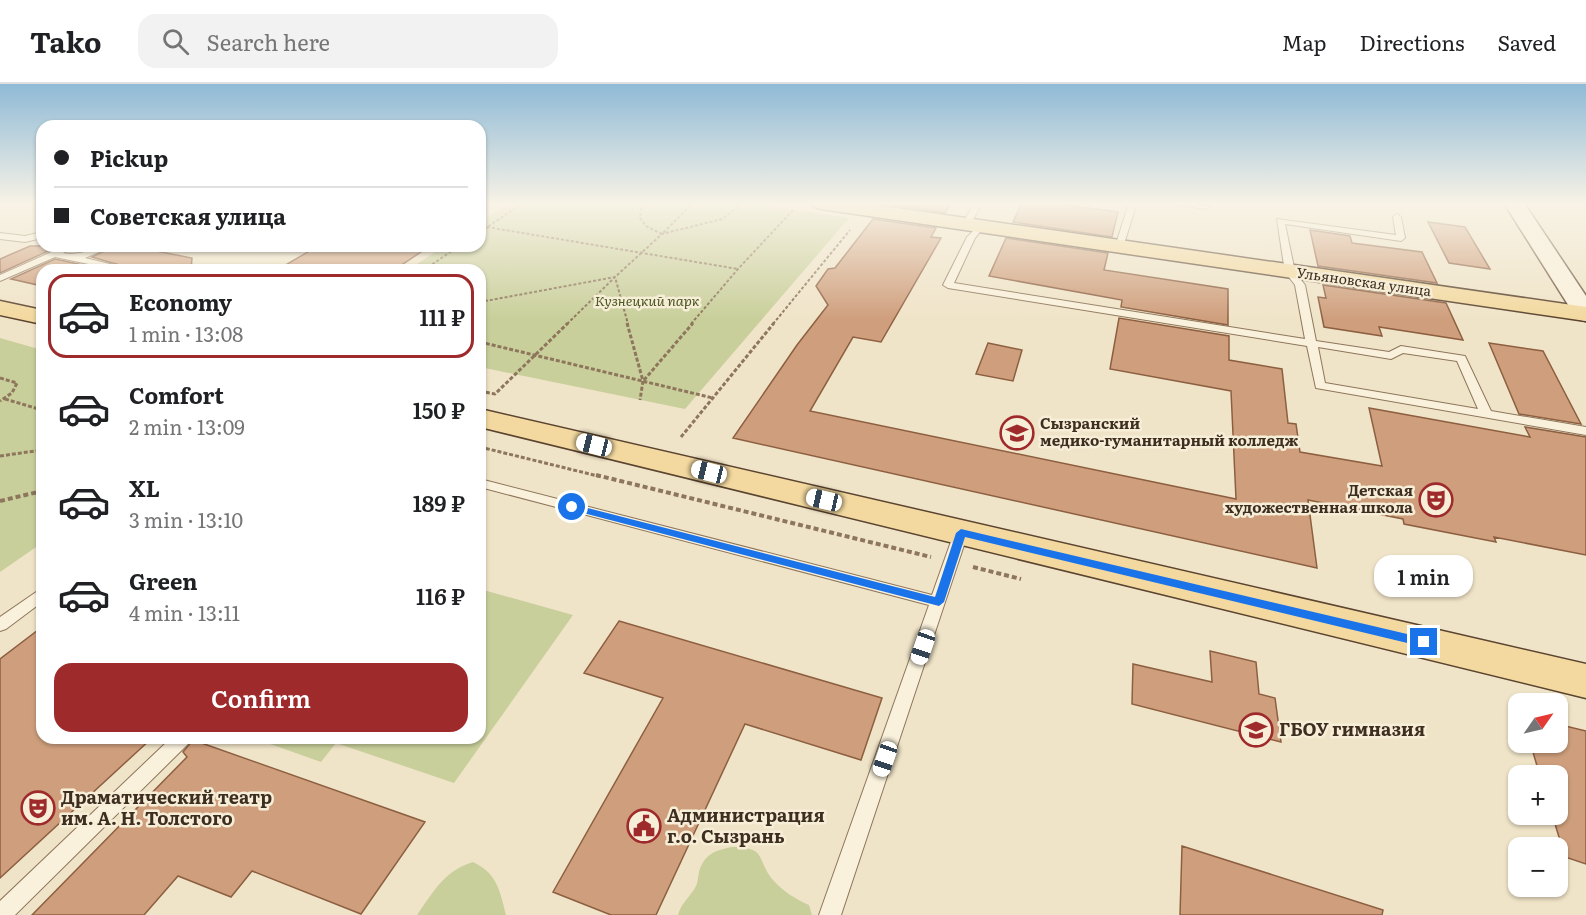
<!DOCTYPE html>
<meta charset="utf-8">
<style>
body{margin:0;font-family:Literata,serif;background:#f2f2f2;color:#202124;height:100vh;display:flex;flex-direction:column;font-size:22px;white-space:nowrap}
*{box-sizing:border-box;margin:0}
p{font-size:20px;color:#757577}
.icon{flex:none;width:33px;height:33px;fill:none;stroke:currentColor;stroke-width:2;stroke-linecap:round;stroke-linejoin:round}
.map{position:relative;flex:1;overflow:hidden}
.drawer{position:absolute;left:36px;top:180px;width:450px;height:480px;display:flex;flex-direction:column;background:#fff;border-radius:18px;box-shadow:0 2px 4px #0004}
.drawer>*{flex:none}
.banner{position:absolute;left:36px;top:36px;width:450px;height:132px;border-radius:18px;box-shadow:0 2px 4px #0004;display:grid;align-content:center;height:132px;padding:0 18px;background:#fff}
.needle{width:39px;rotate:56deg}
.tools{position:absolute;left:1508px;top:609px;display:grid;gap:12px}
.tools a{display:grid;place-items:center;width:60px;height:60px;border-radius:12px;background:#fff;box-shadow:0 2px 4px #0004;font-size:30px}
.end{position:absolute;width:27px;height:27px;margin:-14px;border:8px solid #1a73e8;background:#fff;box-shadow:0 0 0 3px #fff}
.from{border-radius:50%}
.bubble{position:absolute;height:42px;border-radius:18px;background:#fff;box-shadow:0 2px 4px #0004;font-size:20px;font-weight:600;line-height:42px;text-align:center}
.car{position:absolute;width:18px;height:36px;margin:-18px -9px;border-radius:8px;box-shadow:0 0 4px 2px #0007;background:linear-gradient(#fff 24%,#345 0 40%,#fff 0 76%,#345 0 86%,#fff 0)}
.banner b{display:flex;align-items:center;gap:21px;height:57px;font-size:22px}
.banner b+b{border-top:2px solid #e0e0e0}
.banner i{width:15px;height:15px;background:#202124}
ul{padding:10px 0 0;list-style:none}
li{display:flex;align-items:center;gap:18px;height:84px;margin:0 12px 9px;padding:0 6px;border:3px solid transparent;border-radius:18px}
li div{flex:1}
li b{display:block;font-size:22px}
li em{font-style:normal;font-weight:600}
li.active{border-color:#9e2a2b}
li>.icon{width:54px;height:54px;stroke-width:1.5}
.button{display:flex;gap:12px;margin-top:auto;padding:12px 18px}
.button a{flex:1;height:69px;border-radius:18px;background:#9e2a2b;color:#fff;font-size:24px;font-weight:600;line-height:69px;text-align:center}
header{display:flex;align-items:center;gap:36px;box-sizing:border-box;height:84px;padding:0 30px;background:#fff;border-bottom:2px solid #e0e0e0}
header strong{font-size:28px}
nav{display:flex;gap:33px;margin-inline-start:auto;font-size:21px}
.search{width:420px;height:54px;background:#f2f2f2;display:flex;align-items:center;gap:15px;box-sizing:border-box;padding:0 21px;border-radius:18px;color:#757577;font-size:22px}
.map>svg:first-child{display:block}
.green{fill:#c9cf9b}
.building{fill:#cf9f7d;stroke:#8d5f41;stroke-width:1.5}
.lines{fill:none;stroke-linecap:round;stroke-linejoin:round}
.lane-casing{stroke:#8d765c;stroke-width:2}
.secondary-casing{stroke:#6f573f;stroke-width:3}
.primary-casing{stroke:#5b4430;stroke-width:3}
.path-far2{stroke:#8d765c;stroke-width:2;stroke-dasharray:3 2;stroke-linecap:butt}
.path-far1{stroke:#8d765c;stroke-width:3;stroke-dasharray:4 2;stroke-linecap:butt}
.path{stroke:#8d765c;stroke-width:4;stroke-dasharray:5 3;stroke-linecap:butt}
.lane{fill:#faf1dc;fill-rule:evenodd}
.secondary{fill:#faf1dc;fill-rule:evenodd}
.primary{fill:#f3d9a0;fill-rule:evenodd}
.route{fill:#1a73e8}
.labels{text-anchor:middle;stroke-width:5;stroke-linejoin:round;paint-order:stroke}
.far-street-label{font-size:14px;fill:#3d2e20;stroke:#f7eed8}
.far-park-label{font-size:14px;font-style:italic;fill:#4d5a26;stroke:#f7eed8}
.poi-label{font-size:15px;font-weight:bold;fill:#3d2e20;stroke:#f7eed8;text-anchor:start}
.near-poi-label{font-size:18px;font-weight:bold;fill:#3d2e20;stroke:#f7eed8;text-anchor:start}
</style>
<header>
<strong>Tako</strong>
<div class="search"><svg class="icon" aria-label="search" viewBox="0 0 24 24"><circle cx="10" cy="10" r="6"/><path d="M15 15l6 6"/></svg>Search here</div>
<nav><a>Map</a><a>Directions</a><a>Saved</a></nav>
</header>
<div class="map">
<svg width="1586" height="831" viewBox="0 0 1586 831">
<rect width="100%" height="100%" fill="#f0e4c8"/>
<!-- green -->
<path class="green" d="M509 119H751L849 134 685 325 480 283V186H408L444 162H480V138Z
M0 254 42 266V459L0 488Z
M480 505 573 531 454 699 336 659 321 678 253 654H480Z
M732 763C768 763 756 776 773 796 783 807 795 815 809 821L812 831H678C681 819 691 812 696 802 698 798 698 792 699 788 704 770 716 766 732 763Z
M473 778C497 789 500 807 506 831H417C433 808 445 786 473 778Z"/>
<!-- building -->
<path class="building" d="M885 119H951L945 129Z
M1022 119H1051L1118 128 1112 153 1013 138Z
M873 135 936 144 931 153 941 154 881 258 853 253 810 327 1236 415 1231 307 1110 285 1119 234 1229 252V276L1282 285 1288 339 1296 340 1300 368 1382 382 1369 324 1530 353 1525 343 1586 353V471L1494 453 1496 458 1404 440 1403 435 1308 416 1317 484 733 354 797 261 828 221 816 202 828 185 835 184Z
M1428 138 1465 143 1490 185 1449 179Z
M1310 146 1350 152 1352 159 1422 168 1437 199 1318 182Z
M1006 154 1108 169 1104 186 1228 205V241L1121 223 1122 216 989 192Z
M30 162H59L0 189V175Z
M115 162H130L192 174 191 186H137L92 173Z
M318 162H430L394 186H277Z
M55 175 106 186H42V202L11 195Z
M1323 201 1446 219 1463 256 1379 243 1382 252 1324 243 1318 213 1326 214Z
M988 259 1022 266 1013 297 976 290Z
M1489 259 1543 267 1581 340 1519 330Z
M619 537 882 614 861 676 745 640 656 831H611L553 808 663 614 584 589Z
M42 543V654H152L0 794V575Z
M1210 567 1256 578 1259 610 1275 614 1281 658 1132 620 1133 580 1212 598Z
M1557 640 1586 647V780L1565 773 1552 730H1557V692H1540L1530 658H1557Z
M193 656 425 738 361 830 252 787 231 813 178 792 144 831H32L187 673 183 668Z
M1182 762 1383 826 1382 831H1180Z"/>
<g class="lines">
<!-- lane casing -->
<g class="lane-casing">
<path id="lane" d="M974 119H982L969 143H963L962 141Z
M1129 119H1137L1123 163 1116 165 1115 163Z
M1171 119H1192L1209 123 1205 125Z
M1397 130 1401 133 1405 154 1401 157 1285 140 1295 188 1305 201 1316 257 1389 268 1401 262 1465 272 1491 327 1586 343V351L1316 304 1307 262 948 204 943 201 967 153 980 140 984 143 975 154 954 199 1305 255 1295 201 1285 188 1277 135 1396 151 1393 133ZM1318 263 1391 275 1403 269 1457 277 1478 325 1325 299Z
M42 148V154L25 158 0 155V149L25 152Z
M65 162H76L63 169C80 173 96 162 113 162L85 174 135 186H117L55 173 0 197V191Z
M480 395 932 511 954 449 961 444 966 446 968 449 841 831H819L929 521 480 403Z
M42 504V518L6 545 0 547V533Z
M171 654H192L189 659 15 831H0V817Z"/>
</g>
<!-- secondary casing -->
<g class="secondary-casing">
<path id="secondary" d="M1504 119H1524L1586 212V237L1577 235Z"/>
</g>
<!-- primary casing -->
<g class="primary-casing">
<path id="primary" d="M811 119H862L1586 223V237L821 125 814 123Z
M0 217 42 226V240L0 231Z
M480 325 1586 580V614L480 343Z"/>
</g>
<!-- path-far2 -->
<path class="path-far2" d="M642 119 640 134 646 142 662 150 693 119
M487 143 738 185
M480 148 523 119
M424 186 459 162
M480 218 615 193 662 150 722 135 743 119
M567 240 615 193 628 240
M691 240 738 185 794 125
M773 240 850 146"/>
<!-- path-far1 -->
<path class="path-far1" d="M627 239 643 297 640 316
M480 258 713 314
M0 294 17 299 12 309 0 317
M644 296 693 239
M480 307 495 310 568 239
M5 315 42 326
M681 353 774 239
M480 363 602 393
M0 372 42 366"/>
<!-- path -->
<path class="path" d="M596 391 931 473
M0 417 42 407
M973 483 1021 495"/>
<!-- lane -->
<use href="#lane" class="lane"/>
<!-- secondary -->
<use href="#secondary" class="secondary"/>
<!-- primary -->
<use href="#primary" class="primary"/>
</g>
<!-- sky -->
<linearGradient id="sky" x2="0" y2="1"><stop stop-color="#8fbad6"/><stop offset="0.51" stop-color="#f8f3e6"/><stop offset="1" stop-color="#f8f3e6" stop-opacity="0"/></linearGradient>
<rect width="1586" height="235" fill="url(#sky)"/>
<!-- route -->
<path class="route" d="M572 420 935 513 956 449 961 445 1424 554 1430 558 1424 563 965 453 944 518 939 522 568 425 567 423Z"/>
<!-- icons -->
<defs>
<g id="university-ring" transform="scale(1.725)"><circle r="9.5" fill="#f7eed8" stroke="#9e2a2b" stroke-width="1.5"/><path d="M0-5L7-2L0 1L-7-2ZM-4 1L0 2.5L4 1V4Q0 6-4 4Z" fill="#9e2a2b"/></g>
<g id="theatre-ring" transform="scale(1.725)"><circle r="9.5" fill="#f7eed8" stroke="#9e2a2b" stroke-width="1.5"/><path d="M-5-5.5Q0-4 5-5.5V0Q5 5 0 6Q-5 5-5 0ZM-3.3-2.5H-1v1.5H-3.3ZM1-2.5H3.3v1.5H1ZM-2.8 1Q0 5.5 2.8 1Z" fill="#9e2a2b"/></g>
<g id="school-ring" transform="scale(1.725)"><circle r="9.5" fill="#f7eed8" stroke="#9e2a2b" stroke-width="1.5"/><path d="M0-5L7-2L0 1L-7-2ZM-4 1L0 2.5L4 1V4Q0 6-4 4Z" fill="#9e2a2b"/></g>
<g id="civic-ring" transform="scale(1.725)"><circle r="9.5" fill="#f7eed8" stroke="#9e2a2b" stroke-width="1.5"/><path d="M-.6-6.5H3V-4.5H.6V-3L4-1V1h2V6H-6V1h2V-1L-.6-3ZM-1.2 2.5V6h2.4V2.5Z" fill="#9e2a2b"/></g>
</defs>
<g fill-rule="evenodd">
<use href="#university-ring" x="1017" y="349"/>
<use href="#theatre-ring" x="1436" y="416"/>
<use href="#school-ring" x="1256" y="646"/>
<use href="#theatre-ring" x="38" y="724"/>
<use href="#civic-ring" x="644" y="742"/>
</g>
<g class="labels">
<!-- far-street labels -->
<g class="far-street-label">
<text transform="translate(1364 198) rotate(8)" y="5">Ульяновская улица</text>
</g>
<!-- far-park labels -->
<g class="far-park-label">
<text x="647" y="222">Кузнецкий парк</text>
</g>
<!-- poi labels -->
<g class="poi-label">
<text x="1040" y="345">Сызранский<tspan x="1040" dy="17">медико-гуманитарный колледж</tspan></text>
<text x="1413" y="412" text-anchor="end">Детская<tspan x="1413" dy="17">художественная школа</tspan></text>
</g>
<!-- near-poi labels -->
<g class="near-poi-label">
<text x="1279" y="652">ГБОУ гимназия</text>
<text x="61" y="720">Драматический театр<tspan x="61" dy="21">им. А. Н. Толстого</tspan></text>
<text x="667" y="738">Администрация<tspan x="667" dy="21">г.о. Сызрань</tspan></text>
</g>
</g>
</svg>
<div class="tools">
<a><svg class="needle" viewBox="-14 -14 28 28"><path d="M0-13l5 13h-10z" fill="#e53935"/><path d="M0 13l5-13h-10z" fill="#757577"/></svg></a>
<a>+</a>
<a>−</a>
</div>
<i class="end from" style="left:572px;top:423px"></i>
<i class="end" style="left:1424px;top:558px"></i>
<div class="bubble" style="left:1374px;top:471px;width:99px">1 min</div>
<i class="car" style="left:594px;top:361px;rotate:284deg"></i>
<i class="car" style="left:709px;top:388px;rotate:284deg"></i>
<i class="car" style="left:824px;top:416px;rotate:283deg"></i>
<i class="car" style="left:923px;top:563px;rotate:199deg"></i>
<i class="car" style="left:885px;top:675px;rotate:199deg"></i>
<div class="banner">
<b><i class="from"></i>Pickup</b>
<b><i></i>Советская улица</b>
</div>
<section class="drawer">
<ul>
<li class="active"><svg class="icon" aria-label="car" viewBox="0 0 24 24"><path d="M5 17H2v-5l4-1 3-4h7l3 4 3 1v5h-3M9 17h6M6 11h13"/><circle cx="7" cy="17" r="2"/><circle cx="17" cy="17" r="2"/></svg><div><b>Economy</b><p>1 min · 13:08</p></div><em>111 ₽</em></li>
<li><svg class="icon" aria-label="car" viewBox="0 0 24 24"><path d="M5 17H2v-5l4-1 3-4h7l3 4 3 1v5h-3M9 17h6M6 11h13"/><circle cx="7" cy="17" r="2"/><circle cx="17" cy="17" r="2"/></svg><div><b>Comfort</b><p>2 min · 13:09</p></div><em>150 ₽</em></li>
<li><svg class="icon" aria-label="car" viewBox="0 0 24 24"><path d="M5 17H2v-5l4-1 3-4h7l3 4 3 1v5h-3M9 17h6M6 11h13"/><circle cx="7" cy="17" r="2"/><circle cx="17" cy="17" r="2"/></svg><div><b>XL</b><p>3 min · 13:10</p></div><em>189 ₽</em></li>
<li><svg class="icon" aria-label="car" viewBox="0 0 24 24"><path d="M5 17H2v-5l4-1 3-4h7l3 4 3 1v5h-3M9 17h6M6 11h13"/><circle cx="7" cy="17" r="2"/><circle cx="17" cy="17" r="2"/></svg><div><b>Green</b><p>4 min · 13:11</p></div><em>116 ₽</em></li>
</ul>
<div class="button"><a>Confirm</a></div>
</section>
</div>
